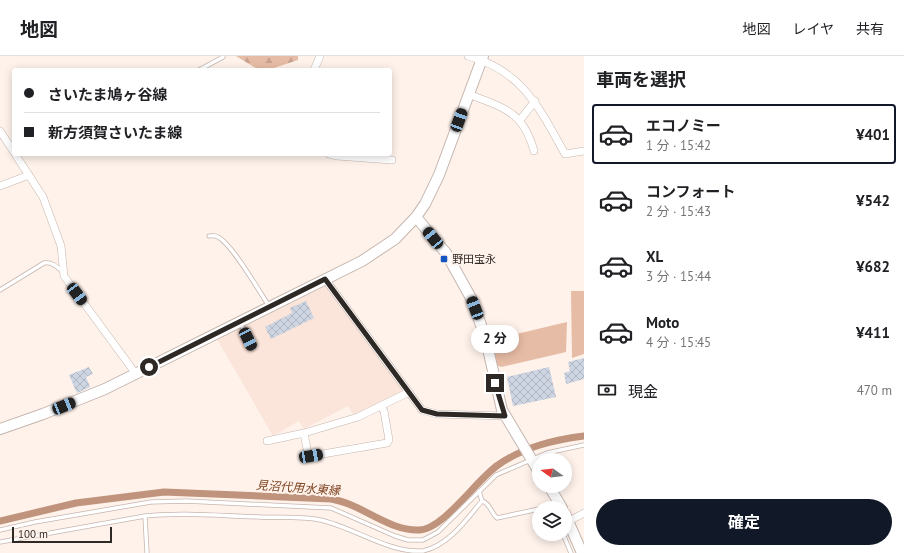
<!DOCTYPE html>
<html lang="ja">
<meta charset="utf-8">
<style>
body{margin:0;font-family:"PT Sans","Noto Sans JP",sans-serif;background:#f6f6f6;color:#202124;height:100vh;display:flex;flex-direction:column;font-size:15px;white-space:nowrap}
*{box-sizing:border-box;margin:0}
p{font-size:13px;color:#757577}
.icon{flex:none;width:22px;height:22px;fill:none;stroke:currentColor;stroke-width:2;stroke-linecap:round;stroke-linejoin:round}
.map{position:relative;flex:1;overflow:hidden}
.sheet{display:flex;flex-direction:column;background:#fff;width:320px}
.sheet>*{flex:none}
.banner{position:absolute;left:12px;top:12px;width:380px;height:88px;border-radius:4px;box-shadow:0 2px 10px #0003;display:grid;align-content:center;height:88px;padding:0 12px;background:#fff}
.needle{width:26px;rotate:284deg}
.tools{position:absolute;left:532px;top:397px;display:grid;gap:8px}
.tools a{display:grid;place-items:center;width:40px;height:40px;border-radius:50%;background:#fff;box-shadow:0 2px 10px #0003;font-size:20px}
.scale{position:absolute;left:12px;bottom:10px;width:100px;box-sizing:border-box;padding-left:4px;border:2px solid #2f2926;border-top:0;font-size:11px;line-height:14px;white-space:nowrap;color:#2f2926;-webkit-text-stroke:3px #fef2eb;paint-order:stroke}
.end{position:absolute;width:18px;height:18px;margin:-9px;border:5px solid #2f2926;background:#fff;box-shadow:0 0 0 2px #fff}
.from{border-radius:50%}
.bubble{position:absolute;height:28px;border-radius:14px;background:#fff;box-shadow:0 2px 10px #0003;font-size:13px;font-weight:700;line-height:28px;text-align:center}
.car{position:absolute;width:12px;height:24px;margin:-12px -6px;border-radius:5px;box-shadow:0 0 3px 1px #0007;background:linear-gradient(#222 24%,#8ab4d8 0 40%,#222 0 76%,#8ab4d8 0 86%,#222 0)}
.banner b{display:flex;align-items:center;gap:14px;height:38px;font-size:15px}
.banner b+b{border-top:1px solid #e0e0e0}
.banner i{width:10px;height:10px;background:#202124}
ul{padding:0;list-style:none}
li{display:flex;align-items:center;gap:12px;height:60px;margin:0 8px 6px;padding:0 4px;border:2px solid transparent;border-radius:4px}
li div{flex:1}
li b{display:block;font-size:15px}
li em{font-style:normal;font-weight:700}
li.current{border-color:#111827}
li>.icon{width:36px;height:36px;stroke-width:1.5}
h2{padding:0 12px;font-size:18px;line-height:48px}
.pay{display:flex;align-items:center;gap:10px;height:44px;padding:0 12px;font-size:15px}
.pay p{margin-inline-start:auto}
.action{display:flex;gap:8px;margin-top:auto;padding:8px 12px}
.action a{flex:1;height:46px;border-radius:24px;background:#111827;color:#fff;font-size:16px;font-weight:700;line-height:46px;text-align:center}
header{display:flex;align-items:center;gap:24px;box-sizing:border-box;height:56px;padding:0 20px;background:#fff;border-bottom:1px solid #e0e0e0}
header strong{font-size:19px}
nav{display:flex;gap:22px;margin-inline-start:auto;font-size:14px}
main{display:flex;flex:1;min-height:0}
.map>svg:first-child{display:block}
.built{fill:#fbe4d9}
.forest{fill:url(#forest-firs)}
.garden{fill:#e7bca6}
.lines{fill:none;stroke-linecap:round;stroke-linejoin:round}
.canal{stroke:#bf937c;stroke-width:7}
.building{fill:url(#building-cross-hatch)}
.service-casing{stroke:#c5b6af;stroke-width:5}
.minor-casing{stroke:#c5b6af;stroke-width:8}
.secondary-casing{stroke:#c5b6af;stroke-width:12}
.service{stroke:#fff;stroke-width:3.5}
.minor{stroke:#fff;stroke-width:7}
.secondary{stroke:#fff;stroke-width:10}
.route{stroke:#2f2926;stroke-width:5}
.poi-dot{fill:#1455c0;stroke:#fef2eb;stroke-width:1.5}
.labels{text-anchor:middle;stroke-width:4;stroke-linejoin:round;paint-order:stroke}
.poi-label{font-size:11px;fill:#2f2926;stroke:#fef2eb;text-anchor:start}
.water-label{font-size:12px;font-style:italic;fill:#804624;stroke:#fef2eb}
</style>
<header>
<strong>地図</strong>
<nav><a>地図</a><a>レイヤ</a><a>共有</a></nav>
</header>
<main>
<div class="map">
<svg width="584" height="497" viewBox="0 0 584 497">
<defs>
<pattern id="forest-firs" width="22" height="20" patternUnits="userSpaceOnUse"><rect width="22" height="20" fill="#e7bca6"/><path d="M5 1l3.5 6h-7zM16 11l3.5 6h-7z" fill="#c6a28f"/></pattern>
<pattern id="building-cross-hatch" width="8" height="8" patternUnits="userSpaceOnUse"><rect width="8" height="8" fill="#cdd5e2"/><path d="M0 0l8 8M0 8l8-8" fill="none" stroke="#b0b7c2"/></pattern>
</defs>
<rect width="100%" height="100%" fill="#fef2eb"/>
<!-- built -->
<path class="built" d="M325 230 402 333 400 337 354 359 348 350 304 373 299 365 273 380 217 283Z"/>
<!-- forest -->
<path class="forest" d="M236 0H298V4L268 14H259Z"/>
<!-- garden -->
<path class="garden" d="M571 235H584V298L572 302Z
M567 266 566 296 501 311 497 309 491 284Z"/>
<g class="lines">
<!-- canal -->
<path class="canal" d="M0 465 76 447 164 436 331 443C362 448 388 475 419 474 443 474 477 423 498 409 524 391 553 384 584 380"/>
</g>
<!-- building -->
<path class="building" d="M306 245 314 262 271 283 265 271 292 257 290 252Z
M584 302V323L566 328 564 317 570 315 568 306Z
M89 311 93 318 86 321 90 331 77 337 69 319Z
M549 311 556 341 513 350 507 321Z"/>
<g class="lines">
<!-- service casing -->
<g class="service-casing">
<path id="service" d="M199 14 223 1
M209 180C212 180 215 179 218 181 232 188 259 235 269 250
M0 234 44 207C52 206 56 210 62 215
M240 266 252 293
M479 435 482 445C490 447 491 457 497 462L539 453
M541 452H549
M145 460 147 497
M0 474 35 466 151 446 186 445 331 452 395 480 408 484H423L438 476 496 419 547 397 584 389
M563 478 571 497
M0 486 145 460C183 456 222 460 260 461 280 462 301 460 320 464 354 471 387 497 423 495 449 489 466 464 482 445"/>
</g>
<!-- minor casing -->
<g class="minor-casing">
<path id="minor" d="M468 0C522 14 540 53 565 98L584 95
M314 14 320 0
M468 38C504 52 523 55 534 95
M520 64 535 45
M0 75 14 96
M15 98 43 141 61 190 64 220 136 318
M329 98 337 100 392 104
M0 130 29 119
M325 223 422 354 437 358 505 360
M304 377 308 398 311 400 387 387 389 384 384 355 381 351
M267 385 304 377 358 361 409 336
M569 465 584 457"/>
</g>
<!-- secondary casing -->
<g class="secondary-casing">
<path id="secondary" d="M416 161 446 197 471 242 485 280 502 354 539 416
M0 373 43 358 105 333 362 205 395 183 416 161 425 148 439 119 483 0
M549 430 562 452
M565 458 582 497"/>
</g>
<!-- service -->
<use href="#service" class="service"/>
<!-- minor -->
<use href="#minor" class="minor"/>
<!-- secondary -->
<use href="#secondary" class="secondary"/>
</g>
<g class="lines">
<!-- route -->
<path class="route" d="M149 311 325 223 422 354 437 358 505 360 495 327"/>
</g>
<!-- markers -->
<rect class="poi-dot" x="440" y="199" width="8" height="8" rx="2"/>
<g class="labels">
<!-- poi labels -->
<g class="poi-label">
<text x="452" y="207">野田宝永</text>
</g>
<!-- water labels -->
<g class="water-label">
<text transform="translate(298 432) rotate(4)" y="4">見沼代用水東縁</text>
</g>
</g>
</svg>
<div class="tools">
<a><svg class="needle" viewBox="-14 -14 28 28"><path d="M0-13l5 13h-10z" fill="#e53935"/><path d="M0 13l5-13h-10z" fill="#757577"/></svg></a>
<a><svg class="icon" aria-label="layers" viewBox="0 0 24 24"><path d="M12 4l9 5-9 5-9-5zM3 14l9 5 9-5"/></svg></a>
</div>
<div class="scale">100 m</div>
<i class="end from" style="left:149px;top:311px"></i>
<i class="end" style="left:495px;top:327px"></i>
<div class="bubble" style="left:471px;top:269px;width:48px">2 分</div>
<i class="car" style="left:459px;top:64px;rotate:20deg"></i>
<i class="car" style="left:433px;top:182px;rotate:321deg"></i>
<i class="car" style="left:77px;top:238px;rotate:143deg"></i>
<i class="car" style="left:475px;top:252px;rotate:339deg"></i>
<i class="car" style="left:248px;top:283px;rotate:154deg"></i>
<i class="car" style="left:64px;top:350px;rotate:68deg"></i>
<i class="car" style="left:311px;top:400px;rotate:80deg"></i>
<div class="banner">
<b><i class="from"></i>さいたま鳩ヶ谷線</b>
<b><i></i>新方須賀さいたま線</b>
</div>
</div>
<section class="sheet">
<h2>車両を選択</h2>
<ul>
<li class="current"><svg class="icon" aria-label="car" viewBox="0 0 24 24"><path d="M5 17H2v-5l4-1 3-4h7l3 4 3 1v5h-3M9 17h6M6 11h13"/><circle cx="7" cy="17" r="2"/><circle cx="17" cy="17" r="2"/></svg><div><b>エコノミー</b><p>1 分 · 15:42</p></div><em>¥401</em></li>
<li><svg class="icon" aria-label="car" viewBox="0 0 24 24"><path d="M5 17H2v-5l4-1 3-4h7l3 4 3 1v5h-3M9 17h6M6 11h13"/><circle cx="7" cy="17" r="2"/><circle cx="17" cy="17" r="2"/></svg><div><b>コンフォート</b><p>2 分 · 15:43</p></div><em>¥542</em></li>
<li><svg class="icon" aria-label="car" viewBox="0 0 24 24"><path d="M5 17H2v-5l4-1 3-4h7l3 4 3 1v5h-3M9 17h6M6 11h13"/><circle cx="7" cy="17" r="2"/><circle cx="17" cy="17" r="2"/></svg><div><b>XL</b><p>3 分 · 15:44</p></div><em>¥682</em></li>
<li><svg class="icon" aria-label="car" viewBox="0 0 24 24"><path d="M5 17H2v-5l4-1 3-4h7l3 4 3 1v5h-3M9 17h6M6 11h13"/><circle cx="7" cy="17" r="2"/><circle cx="17" cy="17" r="2"/></svg><div><b>Moto</b><p>4 分 · 15:45</p></div><em>¥411</em></li>
</ul>
<div class="pay"><svg class="icon" aria-label="cash" viewBox="0 0 24 24"><path d="M3 7h18v10H3z"/><circle cx="12" cy="12" r="2"/></svg>現金<p>470 m</p></div>
<div class="action"><a>確定</a></div>
</section>
</main>
